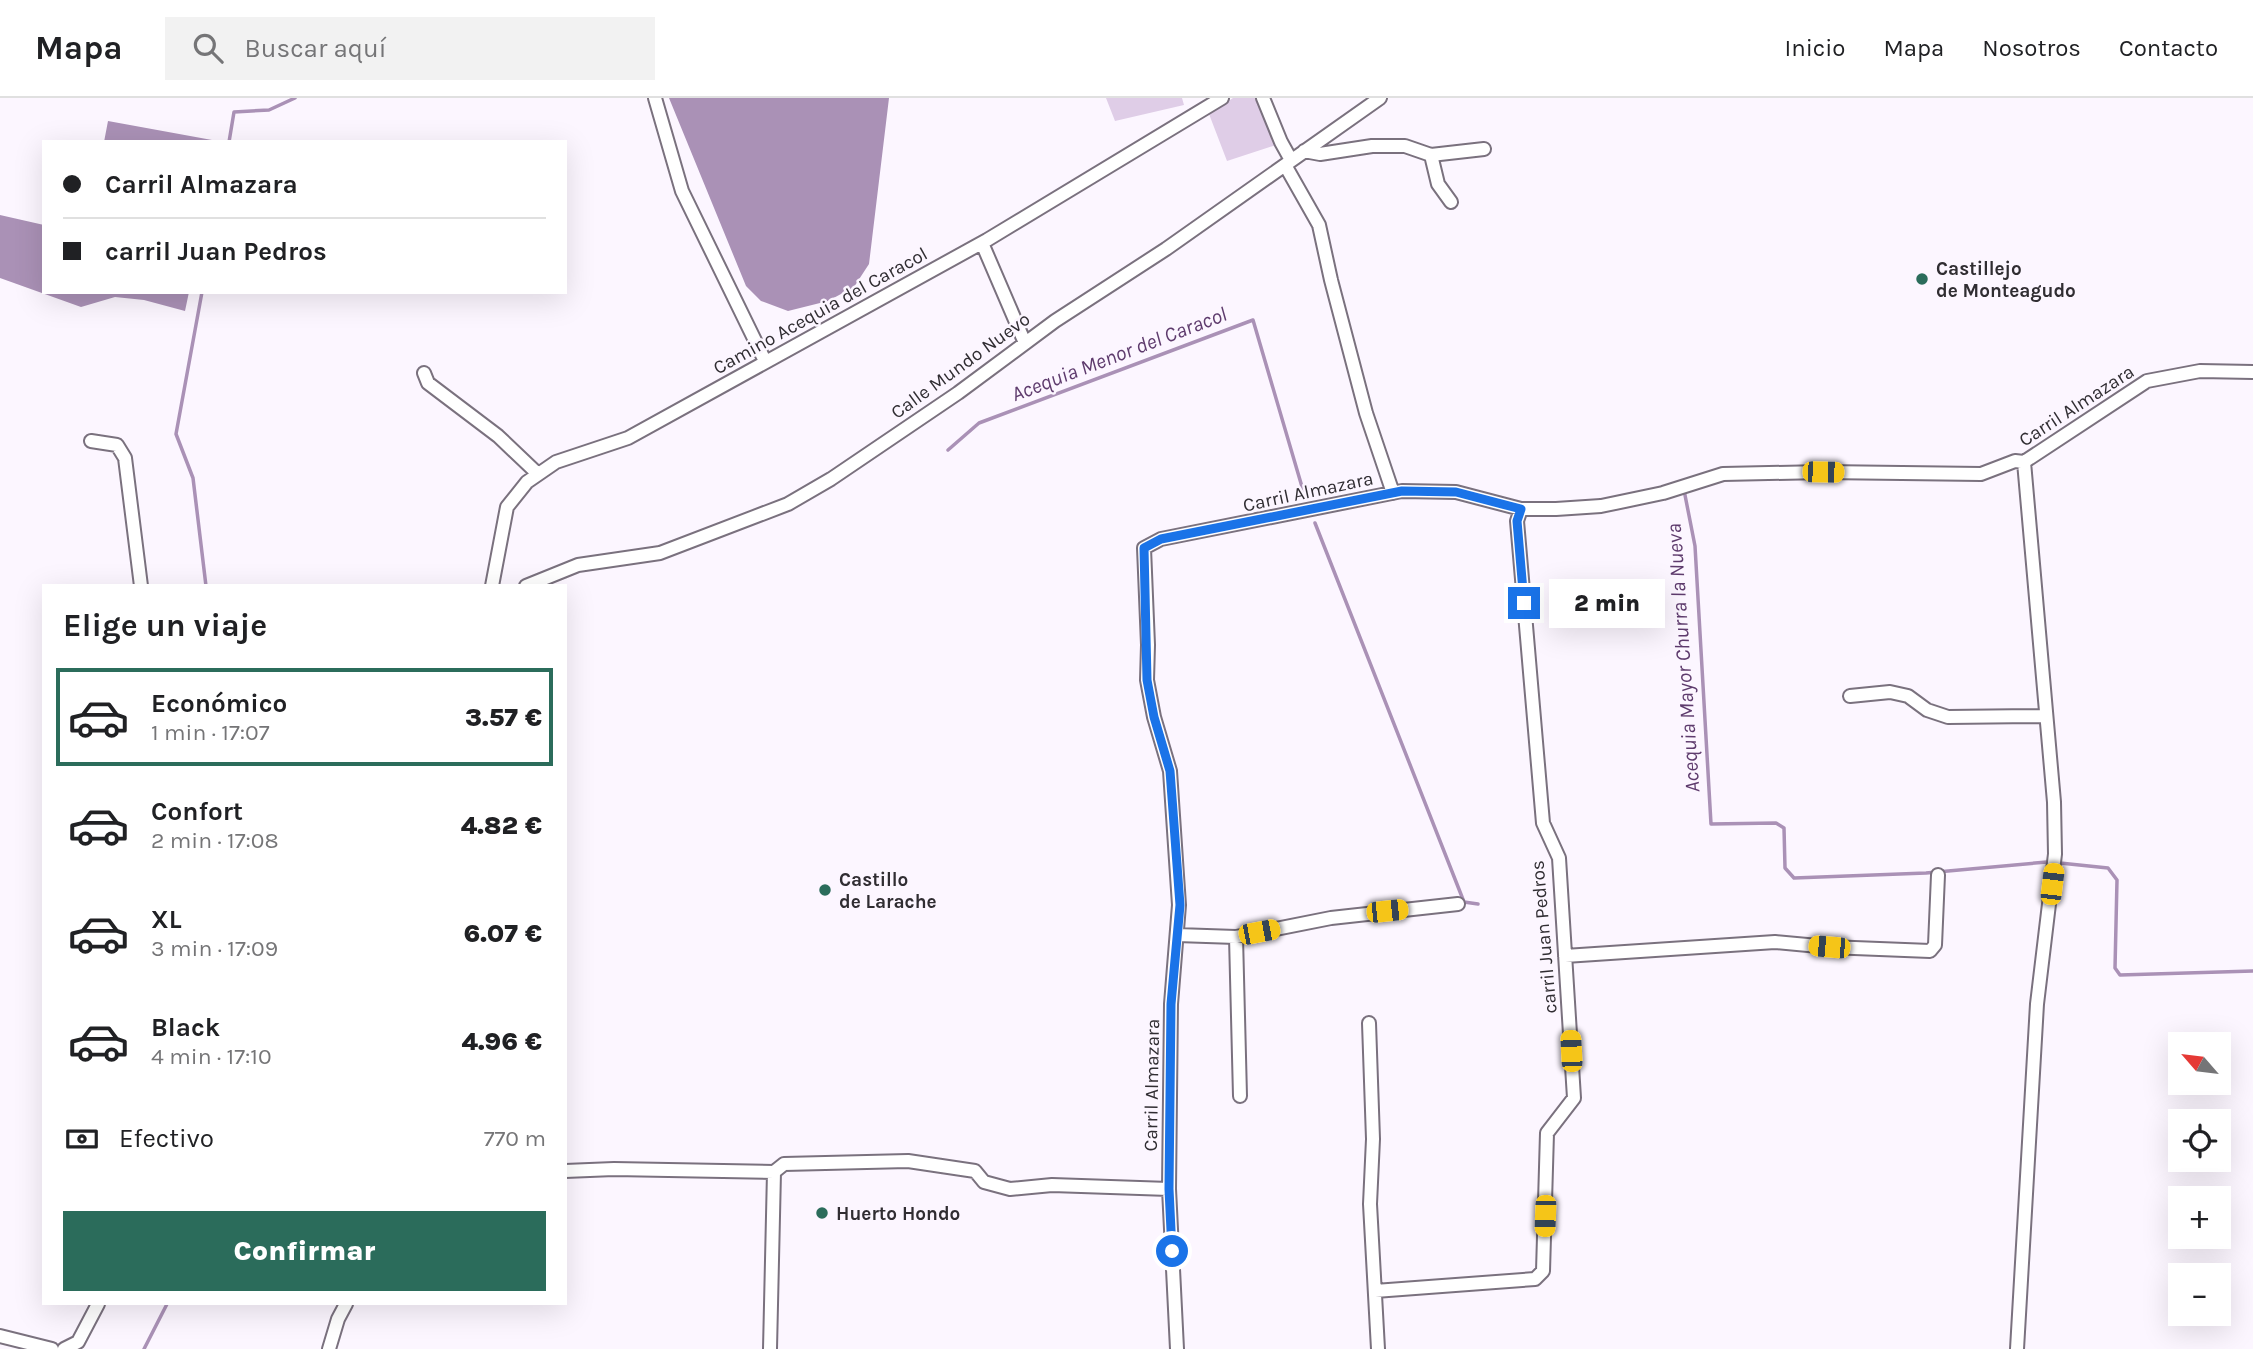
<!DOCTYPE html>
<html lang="es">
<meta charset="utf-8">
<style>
body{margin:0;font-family:Karla,sans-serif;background:#f2f2f2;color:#202124;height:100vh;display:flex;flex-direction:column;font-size:26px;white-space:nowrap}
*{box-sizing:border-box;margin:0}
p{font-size:23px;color:#757577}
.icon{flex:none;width:38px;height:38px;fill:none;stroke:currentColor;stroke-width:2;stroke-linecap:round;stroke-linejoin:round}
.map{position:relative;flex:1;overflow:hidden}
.details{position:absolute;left:42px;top:486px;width:525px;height:721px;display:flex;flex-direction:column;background:#fff;border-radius:0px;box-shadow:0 7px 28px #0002}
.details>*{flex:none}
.top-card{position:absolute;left:42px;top:42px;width:525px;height:154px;border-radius:0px;box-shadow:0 7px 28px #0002;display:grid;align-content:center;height:154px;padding:0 21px;background:#fff}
.needle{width:46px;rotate:298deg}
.fabs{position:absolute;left:2168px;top:934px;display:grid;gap:14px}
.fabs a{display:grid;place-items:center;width:63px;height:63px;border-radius:0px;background:#fff;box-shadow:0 7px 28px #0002;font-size:35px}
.end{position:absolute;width:32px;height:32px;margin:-16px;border:9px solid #1a73e8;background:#fff;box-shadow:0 0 0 4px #fff}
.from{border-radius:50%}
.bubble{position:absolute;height:49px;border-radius:0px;background:#fff;box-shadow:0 7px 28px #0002;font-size:23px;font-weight:800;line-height:49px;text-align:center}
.car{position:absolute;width:21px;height:42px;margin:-21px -10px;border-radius:9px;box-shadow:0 0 5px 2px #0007;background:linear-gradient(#f5c518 24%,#345 0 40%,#f5c518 0 76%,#345 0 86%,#f5c518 0)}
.top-card b{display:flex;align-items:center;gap:24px;height:66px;font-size:26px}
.top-card b+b{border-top:2px solid #e0e0e0}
.top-card i{width:18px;height:18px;background:#202124}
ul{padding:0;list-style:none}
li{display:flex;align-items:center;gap:21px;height:98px;margin:0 14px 10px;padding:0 7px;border:4px solid transparent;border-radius:0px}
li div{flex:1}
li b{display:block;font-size:26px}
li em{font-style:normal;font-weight:800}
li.current{border-color:#2b6c5b}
li>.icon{width:63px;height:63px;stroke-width:1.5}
h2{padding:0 21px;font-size:32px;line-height:84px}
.pay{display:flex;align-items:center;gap:18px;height:77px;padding:0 21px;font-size:26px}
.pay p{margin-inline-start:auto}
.action{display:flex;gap:14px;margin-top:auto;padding:14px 21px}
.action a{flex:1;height:80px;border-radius:0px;background:#2b6c5b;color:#fff;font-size:28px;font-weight:800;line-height:80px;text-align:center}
header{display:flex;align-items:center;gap:42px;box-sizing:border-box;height:98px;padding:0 35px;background:#fff;border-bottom:2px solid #e0e0e0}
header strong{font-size:33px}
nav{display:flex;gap:38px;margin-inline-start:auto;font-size:24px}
.search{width:490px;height:63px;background:#f2f2f2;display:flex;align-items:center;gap:18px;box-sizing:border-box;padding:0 24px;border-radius:0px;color:#757577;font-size:26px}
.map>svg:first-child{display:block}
.green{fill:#dfcde7}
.water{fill:#aa91b6}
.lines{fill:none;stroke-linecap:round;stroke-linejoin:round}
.stream{stroke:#aa91b6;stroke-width:3.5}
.street-casing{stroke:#7a717e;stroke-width:16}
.street{stroke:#fff;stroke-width:12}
.route{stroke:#1a73e8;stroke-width:9}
.poi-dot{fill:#2b6c5b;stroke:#fcf6ff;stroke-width:2.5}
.labels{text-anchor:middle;stroke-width:5;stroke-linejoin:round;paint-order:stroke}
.poi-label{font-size:19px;font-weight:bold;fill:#302d32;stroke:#fcf6ff;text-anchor:start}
.street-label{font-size:19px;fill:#302d32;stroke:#fcf6ff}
.water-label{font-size:21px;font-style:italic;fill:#5e3b6d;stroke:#fcf6ff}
</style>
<header>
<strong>Mapa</strong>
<div class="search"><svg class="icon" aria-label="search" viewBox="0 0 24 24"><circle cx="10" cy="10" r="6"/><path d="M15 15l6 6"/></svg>Buscar aquí</div>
<nav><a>Inicio</a><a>Mapa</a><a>Nosotros</a><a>Contacto</a></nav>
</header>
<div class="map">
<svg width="2253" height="1251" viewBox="0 0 2253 1251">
<rect width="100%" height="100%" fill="#fcf6ff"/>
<!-- green -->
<path class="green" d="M1106 0H1182L1184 7 1115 23Z
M1233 0H1261L1279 46 1227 63 1209 16Z"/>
<!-- water -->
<path class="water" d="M669 0H889L869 166 854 189 828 203 788 213 761 203 746 188Z
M108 23 212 42V44H104Z
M0 117 44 127V194H189L185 213 144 202 115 199 81 209 0 180Z"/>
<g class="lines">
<!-- stream -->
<path class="stream" d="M229 44 234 14 269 12 295 0
M202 194 176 336 193 380 206 488
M948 352 979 325 1253 222 1305 399
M1684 392 1695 448 1711 726 1776 725 1784 730 1785 770 1794 780 1926 775 2047 764
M1315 425 1464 804 1478 806
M2060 765 2108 770 2117 782 2115 870 2120 877 2253 873
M144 1251 167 1206"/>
<!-- street casing -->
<g class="street-casing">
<path id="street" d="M655 0 682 93 765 263
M1263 0 1281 44 1291 62
M1304 53 1320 56 1372 48H1405L1431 57 1484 51
M1431 57 1438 86 1451 104
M1285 67 1319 127 1331 182 1366 315 1393 395
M982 145 1025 245
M424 275 428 285 498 338 538 376
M91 343 117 347 125 360 141 488
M492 488 507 409 527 384 556 364 628 340 987 142 1222 0
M526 488 578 467 660 455 788 406 831 381 958 295 1055 223 1166 151 1380 0
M1850 598 1890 594 1908 598 1927 612 1948 619 2046 618
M1177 837 1236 839 1331 820 1458 806
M1236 839 1240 998
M1565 858 1775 844 1829 849 1930 853 1935 847 1938 777
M1369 925 1373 1041 1370 1106 1378 1251
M565 1073 614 1071 774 1074 784 1066 908 1063 975 1073 984 1084 1010 1091 1052 1087 1169 1091
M1375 1193 1535 1181 1543 1173 1547 1035 1574 1000 1559 760 1543 725 1517 423 1521 411
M0 1238 52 1251
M64 1251 78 1244 98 1206
M329 1251 338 1221 346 1206
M770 1251 774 1074
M1177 1251 1169 1091 1171 906 1179 807 1170 673 1154 619 1147 582 1148 547 1144 450 1161 441 1402 393 1456 394 1521 411H1556L1601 408 1663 395 1723 376 1823 374 1981 376 2015 363 2024 364 2147 283 2200 273 2253 274
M2017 1251 2037 906 2055 756 2054 704 2024 364"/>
</g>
<!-- street -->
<use href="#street" class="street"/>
</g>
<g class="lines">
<!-- route -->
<path class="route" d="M1172 1153 1169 1091 1171 906 1180 807 1170 673 1154 619 1147 582 1144 450 1161 441 1402 393 1456 394 1521 411 1517 423 1524 505"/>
</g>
<!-- markers -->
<g class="poi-dot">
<circle cx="1922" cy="181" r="7"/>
<circle cx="825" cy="792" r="7"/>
<circle cx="822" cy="1115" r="7"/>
</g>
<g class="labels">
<!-- poi labels -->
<g class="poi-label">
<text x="1936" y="177">Castillejo<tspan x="1936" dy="22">de Monteagudo</tspan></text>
<text x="839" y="788">Castillo<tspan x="839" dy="22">de Larache</tspan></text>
<text x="836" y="1122">Huerto Hondo</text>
</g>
<!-- street labels -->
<g class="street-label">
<text transform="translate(820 212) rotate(-29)" y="7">Camino Acequia del Caracol</text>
<text transform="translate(960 267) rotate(-36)" y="7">Calle Mundo Nuevo</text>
<text transform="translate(2076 307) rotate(-33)" y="7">Carril Almazara</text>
<text transform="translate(1308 393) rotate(-12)" y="7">Carril Almazara</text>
<text transform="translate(1543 839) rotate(-95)" y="7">carril Juan Pedros</text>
<text transform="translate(1151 987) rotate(-89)" y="7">Carril Almazara</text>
</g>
<!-- water labels -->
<g class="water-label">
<text transform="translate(1119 256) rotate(-21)" y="7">Acequia Menor del Caracol</text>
<text transform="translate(1683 560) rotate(-94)" y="7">Acequia Mayor Churra la Nueva</text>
</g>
</g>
</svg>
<div class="fabs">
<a><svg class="needle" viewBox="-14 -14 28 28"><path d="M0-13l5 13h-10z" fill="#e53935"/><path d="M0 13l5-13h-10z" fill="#757577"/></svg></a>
<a><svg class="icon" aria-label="locate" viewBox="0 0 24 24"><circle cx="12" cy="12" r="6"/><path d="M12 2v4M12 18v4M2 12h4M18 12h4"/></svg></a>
<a>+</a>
<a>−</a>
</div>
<i class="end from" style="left:1172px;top:1153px"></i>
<i class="end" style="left:1524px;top:505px"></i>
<div class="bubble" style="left:1549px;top:481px;width:116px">2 min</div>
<i class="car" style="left:1823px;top:374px;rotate:91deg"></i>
<i class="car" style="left:2052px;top:786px;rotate:7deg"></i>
<i class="car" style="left:1387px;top:813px;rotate:84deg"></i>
<i class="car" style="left:1259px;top:834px;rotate:79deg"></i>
<i class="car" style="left:1829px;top:849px;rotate:275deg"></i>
<i class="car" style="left:1571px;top:953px;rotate:357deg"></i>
<i class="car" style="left:1545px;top:1118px;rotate:182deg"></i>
<div class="top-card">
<b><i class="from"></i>Carril Almazara</b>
<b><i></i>carril Juan Pedros</b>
</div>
<section class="details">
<h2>Elige un viaje</h2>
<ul>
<li class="current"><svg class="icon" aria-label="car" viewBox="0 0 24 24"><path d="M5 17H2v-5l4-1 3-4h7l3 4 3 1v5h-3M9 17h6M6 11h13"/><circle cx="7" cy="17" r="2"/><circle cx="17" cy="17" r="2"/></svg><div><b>Económico</b><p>1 min · 17:07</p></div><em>3.57 €</em></li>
<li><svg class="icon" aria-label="car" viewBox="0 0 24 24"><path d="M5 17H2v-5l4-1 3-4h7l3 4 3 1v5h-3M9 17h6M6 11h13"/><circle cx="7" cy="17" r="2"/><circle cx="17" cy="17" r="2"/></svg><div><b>Confort</b><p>2 min · 17:08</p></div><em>4.82 €</em></li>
<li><svg class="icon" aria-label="car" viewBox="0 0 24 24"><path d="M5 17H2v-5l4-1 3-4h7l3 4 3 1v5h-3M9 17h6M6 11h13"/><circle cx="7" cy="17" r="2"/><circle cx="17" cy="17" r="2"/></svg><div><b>XL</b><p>3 min · 17:09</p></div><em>6.07 €</em></li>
<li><svg class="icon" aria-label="car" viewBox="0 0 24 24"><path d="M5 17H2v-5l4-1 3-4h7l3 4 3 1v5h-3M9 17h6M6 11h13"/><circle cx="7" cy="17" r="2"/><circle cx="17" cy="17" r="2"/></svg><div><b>Black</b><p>4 min · 17:10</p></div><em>4.96 €</em></li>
</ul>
<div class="pay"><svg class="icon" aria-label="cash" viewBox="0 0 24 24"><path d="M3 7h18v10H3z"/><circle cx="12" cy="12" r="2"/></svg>Efectivo<p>770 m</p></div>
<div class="action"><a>Confirmar</a></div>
</section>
</div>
